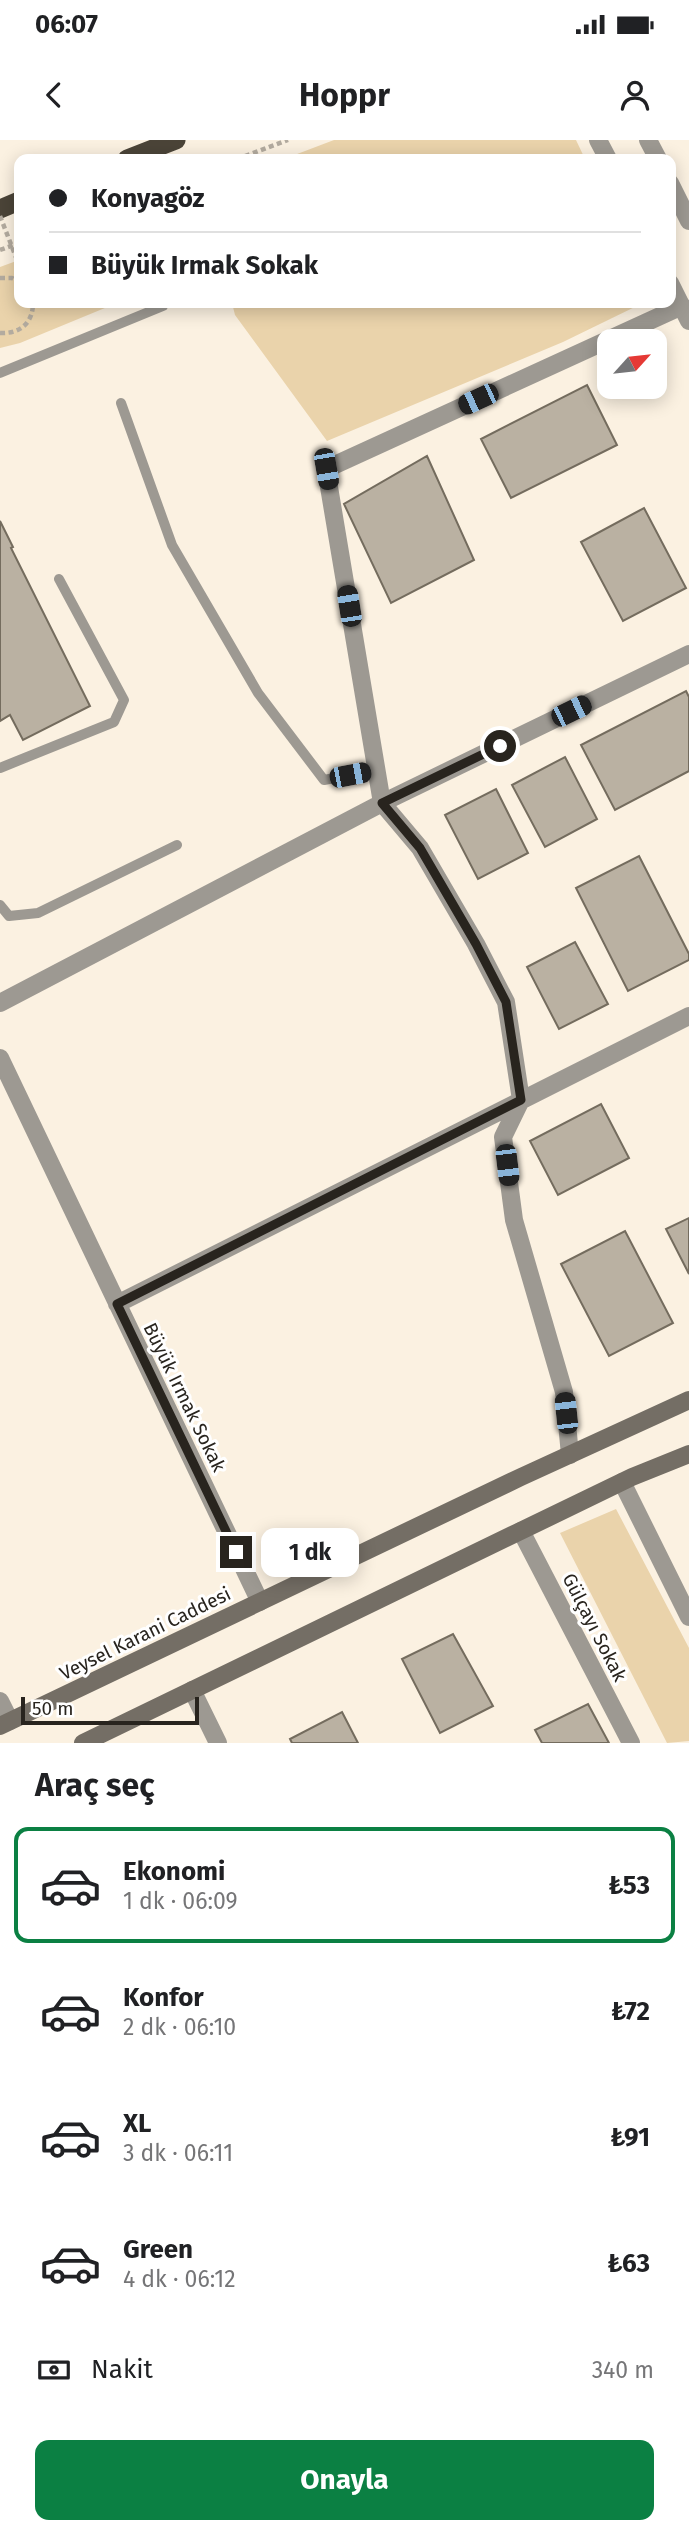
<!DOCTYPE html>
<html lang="tr">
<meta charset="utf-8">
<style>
body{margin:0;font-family:"Fira Sans",sans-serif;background:#f2f2f2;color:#202124;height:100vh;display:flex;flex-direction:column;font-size:26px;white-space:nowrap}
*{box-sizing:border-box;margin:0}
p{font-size:23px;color:#757577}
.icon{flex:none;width:38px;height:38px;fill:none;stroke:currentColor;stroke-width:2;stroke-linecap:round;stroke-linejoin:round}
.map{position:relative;height:1603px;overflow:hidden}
.side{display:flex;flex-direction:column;background:#fff;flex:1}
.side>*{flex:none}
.top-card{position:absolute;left:14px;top:14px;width:662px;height:154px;border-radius:14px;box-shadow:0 4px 18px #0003;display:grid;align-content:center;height:154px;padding:0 35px;background:#fff}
.needle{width:46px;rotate:63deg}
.tools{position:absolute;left:597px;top:189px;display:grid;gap:14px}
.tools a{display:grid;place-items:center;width:70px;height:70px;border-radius:14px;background:#fff;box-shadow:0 4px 18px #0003;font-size:35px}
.scale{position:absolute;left:21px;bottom:18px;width:178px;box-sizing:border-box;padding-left:7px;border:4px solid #28241e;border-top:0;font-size:19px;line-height:24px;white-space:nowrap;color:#28241e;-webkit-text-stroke:5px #fff;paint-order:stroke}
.end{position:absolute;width:32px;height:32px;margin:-16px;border:9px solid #28241e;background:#fff;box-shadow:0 0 0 4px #fff}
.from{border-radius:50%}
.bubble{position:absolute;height:49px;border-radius:14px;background:#fff;box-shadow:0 4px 18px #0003;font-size:23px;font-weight:700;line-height:49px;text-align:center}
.car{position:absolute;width:21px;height:42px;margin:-21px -10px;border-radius:9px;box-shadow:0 0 5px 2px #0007;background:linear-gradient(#222 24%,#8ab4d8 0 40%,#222 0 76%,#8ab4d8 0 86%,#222 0)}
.top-card b{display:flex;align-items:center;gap:24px;height:66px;font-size:26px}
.top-card b+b{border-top:2px solid #e0e0e0}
.top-card i{width:18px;height:18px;background:#202124}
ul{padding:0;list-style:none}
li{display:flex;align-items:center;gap:21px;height:116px;margin:0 14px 10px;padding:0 21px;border:4px solid transparent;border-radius:14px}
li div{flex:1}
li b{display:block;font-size:26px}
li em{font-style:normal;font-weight:700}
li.active{border-color:#0b8043}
li>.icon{width:63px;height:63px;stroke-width:1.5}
h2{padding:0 35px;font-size:32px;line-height:84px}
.pay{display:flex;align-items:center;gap:18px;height:77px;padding:0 35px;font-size:26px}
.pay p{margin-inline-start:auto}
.action{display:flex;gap:14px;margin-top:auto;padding:14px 35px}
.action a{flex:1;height:80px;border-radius:14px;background:#0b8043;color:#fff;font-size:28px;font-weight:700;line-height:80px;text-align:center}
.status{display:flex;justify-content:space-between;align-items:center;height:49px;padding:0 35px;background:#fff;direction:ltr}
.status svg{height:19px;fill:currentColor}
header{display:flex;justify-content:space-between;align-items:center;height:91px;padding:0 35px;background:#fff;font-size:32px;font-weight:700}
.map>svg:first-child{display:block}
.green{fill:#ead3ab}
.building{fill:#bab1a2;stroke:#746c5e;stroke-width:2}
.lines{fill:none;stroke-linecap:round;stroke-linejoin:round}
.path{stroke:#b3ab9f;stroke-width:4.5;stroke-dasharray:5 3.5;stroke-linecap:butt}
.service{stroke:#9d9992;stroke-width:10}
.minor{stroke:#9d9992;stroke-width:18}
.tertiary{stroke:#9d9992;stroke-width:18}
.secondary{stroke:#746e65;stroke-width:18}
.trunk{stroke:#4b4438;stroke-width:19}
.path-bridge{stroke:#b3ab9f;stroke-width:4.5;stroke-dasharray:5 3.5;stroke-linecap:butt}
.route{stroke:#28241e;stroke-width:9}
.labels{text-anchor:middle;stroke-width:6;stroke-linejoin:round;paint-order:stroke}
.street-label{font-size:19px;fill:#28241e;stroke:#fff}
</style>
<div class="status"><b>06:07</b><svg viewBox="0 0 49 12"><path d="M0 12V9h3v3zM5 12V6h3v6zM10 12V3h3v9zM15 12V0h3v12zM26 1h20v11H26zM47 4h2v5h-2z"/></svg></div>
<header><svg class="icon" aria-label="back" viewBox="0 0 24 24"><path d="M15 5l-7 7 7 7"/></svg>Hoppr<svg class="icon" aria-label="person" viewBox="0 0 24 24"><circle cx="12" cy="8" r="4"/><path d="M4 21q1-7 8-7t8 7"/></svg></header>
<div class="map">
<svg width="689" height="1603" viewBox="0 0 689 1603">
<rect width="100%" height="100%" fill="#fbf1e1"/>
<!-- green -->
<path class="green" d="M334 0H576L585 19H284Z
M19 120V163H117L20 203 0 208V127Z
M232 163H643L563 202 327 301 235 175Z
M616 1369 689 1508V1601L667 1603 560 1393Z"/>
<!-- building -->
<path class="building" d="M587 245 617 305 511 358 481 299Z
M427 316 474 420 391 463 344 364Z
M644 368 686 448 623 481 581 402Z
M0 381 13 407 11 408 90 566 23 600 10 575 0 581Z
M686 551 689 557V631L615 670 581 605Z
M565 617 597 679 545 707 512 645Z
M496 649 528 713 478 739 445 675Z
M639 716 689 814V820L628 851 576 748Z
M575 802 608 864 559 889 527 827Z
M601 964 629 1018 558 1055 530 1001Z
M689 1078V1134L666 1089Z
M625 1091 673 1183 609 1216 561 1124Z
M453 1494 493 1566 440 1593 402 1519Z
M588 1564 609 1603H542L535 1590Z
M342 1572 358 1603H292L290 1599Z"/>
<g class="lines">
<!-- path -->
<path class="path" d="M237 19 288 0
M0 110 19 103
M0 138H12L19 142
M0 193C20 194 33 183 33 163"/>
<!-- service -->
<path class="service" d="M0 233 163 166
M121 263 172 405 258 553 324 640 376 630
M0 628 114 582 124 560 59 439
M0 765 9 776 38 773 177 705"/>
<!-- minor -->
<path class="minor" d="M682 166 326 329 382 663 689 514
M0 863 382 663 420 708 476 804 506 862 521 960 503 997 514 1080 564 1252 570 1315
M0 918 260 1462
M117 1164 689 876
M622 1342 689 1477
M521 1391 631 1603
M192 1550 218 1603
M0 1561 10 1581"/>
<!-- tertiary -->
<path class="tertiary" d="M598 0 608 19
M648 0 658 19
M670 43 689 81
M670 143 689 181"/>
<!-- secondary -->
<path class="secondary" d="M0 1586 521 1337 689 1260
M83 1603 632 1337 689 1314"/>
<!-- trunk -->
<path class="trunk" d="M127 19 176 0
M0 69 19 61"/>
<!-- path-bridge -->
<path class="path-bridge" d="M0 76 19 125"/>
</g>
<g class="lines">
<!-- route -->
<path class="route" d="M236 1412 117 1164 521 960 506 862 476 804 420 708 382 663 500 606"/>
</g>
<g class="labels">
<!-- street labels -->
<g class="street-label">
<text transform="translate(185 1257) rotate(64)" y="7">Büyük Irmak Sokak</text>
<text transform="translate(595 1487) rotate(63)" y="7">Gülçayı Sokak</text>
<text transform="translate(145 1493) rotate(-26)" y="7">Veysel Karani Caddesi</text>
</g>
</g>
</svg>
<div class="tools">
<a><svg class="needle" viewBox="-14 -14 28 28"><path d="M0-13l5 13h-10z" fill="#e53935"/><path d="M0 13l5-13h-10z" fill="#757577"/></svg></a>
</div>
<div class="scale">50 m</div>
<i class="end from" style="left:500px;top:606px"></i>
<i class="end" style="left:236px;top:1412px"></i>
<div class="bubble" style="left:261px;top:1388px;width:98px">1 dk</div>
<i class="car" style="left:478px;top:259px;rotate:245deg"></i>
<i class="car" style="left:326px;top:329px;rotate:170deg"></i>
<i class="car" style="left:349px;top:466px;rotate:351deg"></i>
<i class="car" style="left:571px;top:571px;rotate:64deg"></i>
<i class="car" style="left:350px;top:635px;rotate:79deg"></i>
<i class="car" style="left:507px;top:1025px;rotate:173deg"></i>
<i class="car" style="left:566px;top:1273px;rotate:354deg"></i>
<div class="top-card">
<b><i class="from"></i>Konyagöz</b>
<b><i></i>Büyük Irmak Sokak</b>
</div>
</div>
<section class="side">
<h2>Araç seç</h2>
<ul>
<li class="active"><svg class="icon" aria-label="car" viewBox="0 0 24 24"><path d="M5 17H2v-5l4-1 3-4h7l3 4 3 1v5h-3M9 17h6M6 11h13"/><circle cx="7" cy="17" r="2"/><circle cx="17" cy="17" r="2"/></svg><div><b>Ekonomi</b><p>1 dk · 06:09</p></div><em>₺53</em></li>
<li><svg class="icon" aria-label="car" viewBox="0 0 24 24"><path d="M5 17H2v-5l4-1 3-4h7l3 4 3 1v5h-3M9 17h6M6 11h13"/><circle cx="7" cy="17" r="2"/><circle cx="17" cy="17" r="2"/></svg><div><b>Konfor</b><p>2 dk · 06:10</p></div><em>₺72</em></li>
<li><svg class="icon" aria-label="car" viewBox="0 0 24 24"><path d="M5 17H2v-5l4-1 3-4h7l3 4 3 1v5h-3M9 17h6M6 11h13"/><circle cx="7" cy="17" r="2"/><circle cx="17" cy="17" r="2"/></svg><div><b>XL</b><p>3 dk · 06:11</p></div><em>₺91</em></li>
<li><svg class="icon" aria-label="car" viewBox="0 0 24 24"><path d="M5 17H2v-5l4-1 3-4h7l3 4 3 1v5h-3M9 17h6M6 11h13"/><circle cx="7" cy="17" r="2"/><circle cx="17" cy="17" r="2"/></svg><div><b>Green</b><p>4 dk · 06:12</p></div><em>₺63</em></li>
</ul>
<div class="pay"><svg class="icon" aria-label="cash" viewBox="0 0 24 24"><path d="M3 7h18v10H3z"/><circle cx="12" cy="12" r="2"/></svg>Nakit<p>340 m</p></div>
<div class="action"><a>Onayla</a></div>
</section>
